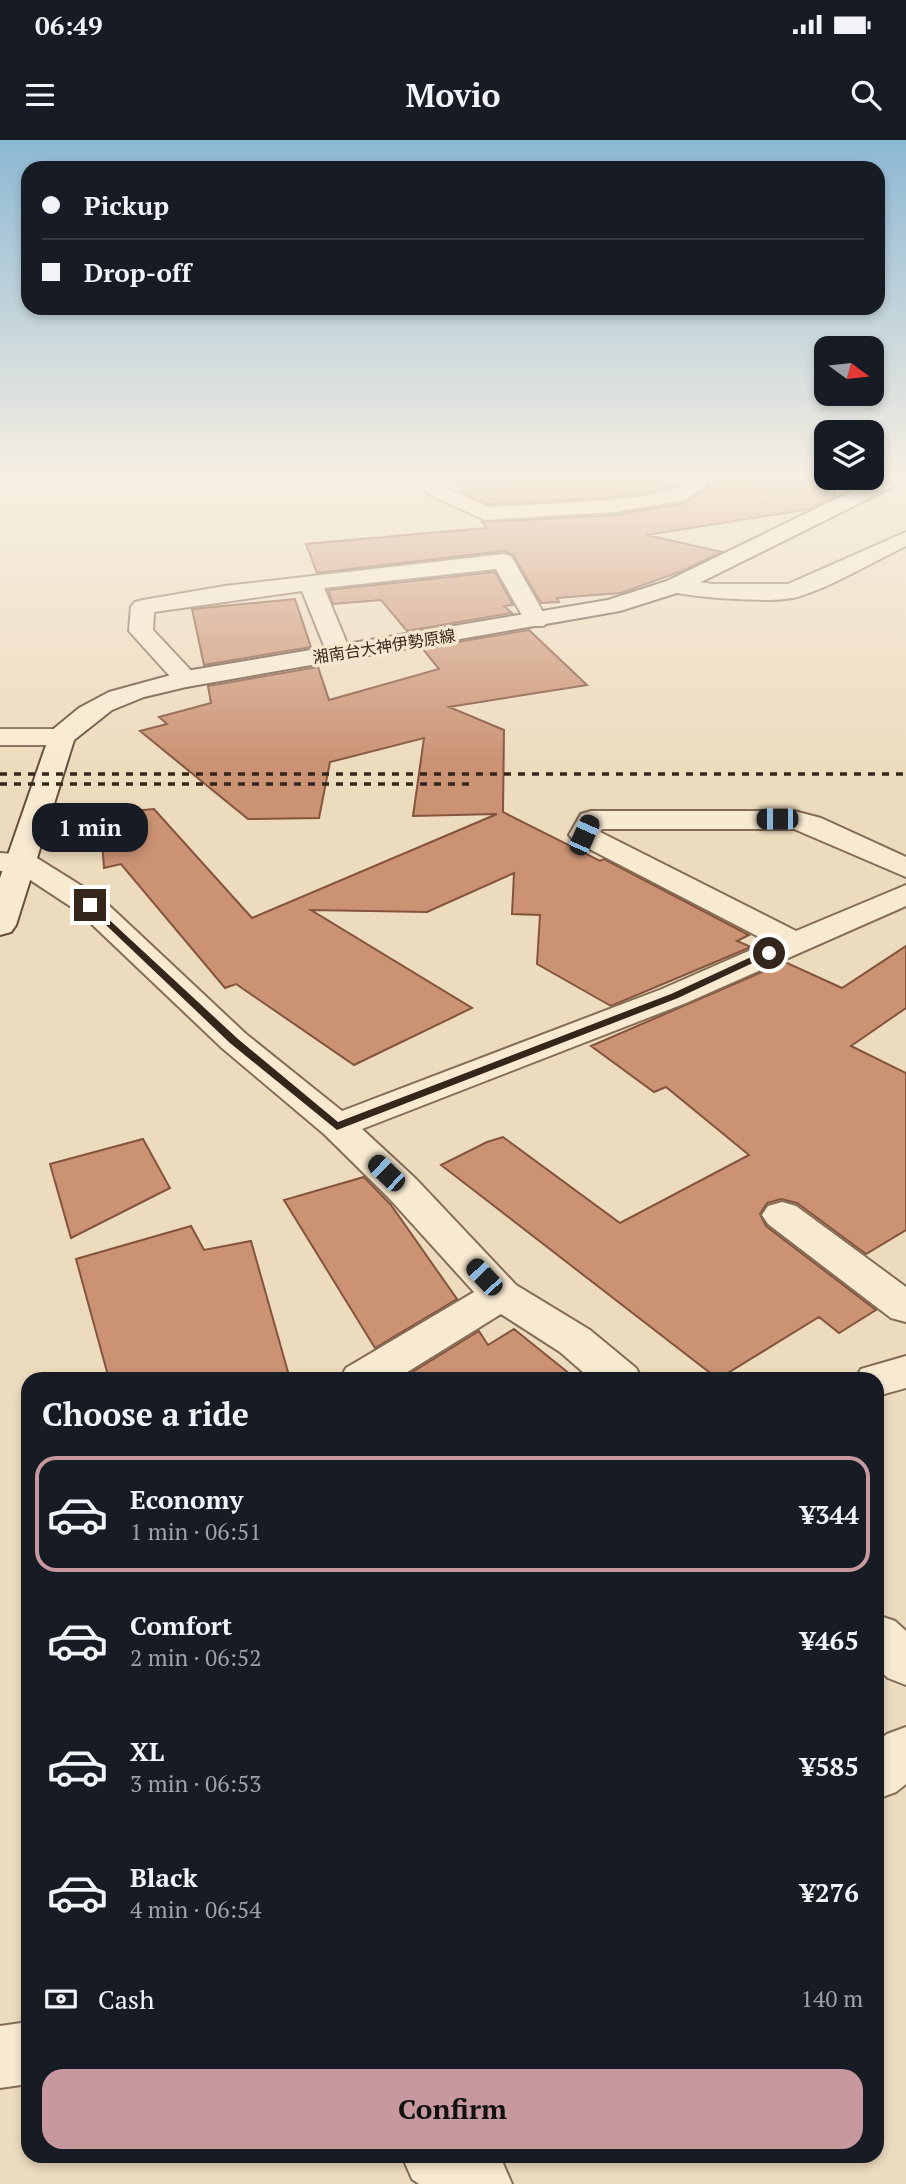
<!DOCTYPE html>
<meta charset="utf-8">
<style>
body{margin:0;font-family:"PT Serif","Noto Sans JP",serif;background:#20242c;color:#f1f3f6;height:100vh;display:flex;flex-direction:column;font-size:26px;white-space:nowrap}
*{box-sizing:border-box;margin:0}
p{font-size:23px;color:#9ea1a6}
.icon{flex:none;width:38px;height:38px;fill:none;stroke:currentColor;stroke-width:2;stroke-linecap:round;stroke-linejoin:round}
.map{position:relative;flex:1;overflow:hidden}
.panel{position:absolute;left:21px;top:1232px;width:863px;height:791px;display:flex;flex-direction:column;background:#171b24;border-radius:21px;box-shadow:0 4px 10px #0003}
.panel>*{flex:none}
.banner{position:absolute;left:21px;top:21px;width:864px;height:154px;border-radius:21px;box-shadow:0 4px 10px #0003;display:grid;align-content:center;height:154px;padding:0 21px;background:#171b24}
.needle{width:46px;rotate:105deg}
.fabs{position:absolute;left:814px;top:196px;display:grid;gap:14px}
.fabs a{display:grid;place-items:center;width:70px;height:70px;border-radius:14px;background:#171b24;box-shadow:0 4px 10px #0003;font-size:35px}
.end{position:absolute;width:32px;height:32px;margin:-16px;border:9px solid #35261c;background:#fff;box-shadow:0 0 0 4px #fff}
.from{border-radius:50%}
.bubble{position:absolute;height:49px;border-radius:21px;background:#171b24;box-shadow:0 4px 10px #0003;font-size:23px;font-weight:800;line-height:49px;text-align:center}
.car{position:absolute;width:21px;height:42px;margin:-21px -10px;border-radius:9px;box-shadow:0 0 5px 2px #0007;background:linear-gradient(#222 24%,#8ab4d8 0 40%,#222 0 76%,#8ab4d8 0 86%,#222 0)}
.banner b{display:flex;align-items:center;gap:24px;height:66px;font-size:26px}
.banner b+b{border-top:2px solid #363941}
.banner i{width:18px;height:18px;background:#f1f3f6}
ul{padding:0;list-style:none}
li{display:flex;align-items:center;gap:21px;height:116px;margin:0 14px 10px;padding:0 7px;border:4px solid transparent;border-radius:21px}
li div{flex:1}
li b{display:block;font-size:26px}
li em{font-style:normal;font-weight:800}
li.active{border-color:#c7989d}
li>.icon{width:63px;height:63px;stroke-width:1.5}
h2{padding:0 21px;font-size:32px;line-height:84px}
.pay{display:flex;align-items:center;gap:18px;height:77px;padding:0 21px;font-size:26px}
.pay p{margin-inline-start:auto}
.cta{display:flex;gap:14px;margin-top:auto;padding:14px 21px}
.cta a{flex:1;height:80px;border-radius:21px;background:#c7989d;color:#111;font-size:28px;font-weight:800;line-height:80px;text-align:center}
.status{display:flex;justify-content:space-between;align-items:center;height:49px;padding:0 35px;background:#171b24;direction:ltr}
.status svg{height:19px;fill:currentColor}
header{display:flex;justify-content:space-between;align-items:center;height:91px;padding:0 21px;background:#171b24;font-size:32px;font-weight:800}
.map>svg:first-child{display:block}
.building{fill:#cb9274;stroke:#84543d;stroke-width:2}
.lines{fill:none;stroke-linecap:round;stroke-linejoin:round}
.minor-casing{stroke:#856c57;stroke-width:4}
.secondary-casing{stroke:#674d3b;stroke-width:4}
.minor{fill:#f8ead1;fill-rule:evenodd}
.secondary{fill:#f8ead1;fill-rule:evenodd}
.rail{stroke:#35261c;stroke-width:3.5;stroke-dasharray:7 7;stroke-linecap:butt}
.route{fill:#35261c}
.labels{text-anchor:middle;stroke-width:7;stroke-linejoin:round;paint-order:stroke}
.far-street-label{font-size:16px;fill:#35261c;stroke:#f5e6ce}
</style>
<div class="status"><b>06:49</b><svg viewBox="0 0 49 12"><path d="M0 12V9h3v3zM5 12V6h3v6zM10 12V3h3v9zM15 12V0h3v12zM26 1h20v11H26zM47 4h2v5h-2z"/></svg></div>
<header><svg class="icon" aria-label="menu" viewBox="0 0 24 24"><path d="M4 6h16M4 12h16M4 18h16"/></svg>Movio<svg class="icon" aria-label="search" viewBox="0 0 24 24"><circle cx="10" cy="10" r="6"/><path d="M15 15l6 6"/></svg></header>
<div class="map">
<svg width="906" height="2044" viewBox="0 0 906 2044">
<rect width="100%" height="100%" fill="#eddbbe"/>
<!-- building -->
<path class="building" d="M455 339H683V342L671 348 616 357 488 364 464 353Z
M708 339H833L835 357 810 369 647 395 722 412 682 431 621 453 557 458 559 462 541 463 513 415 504 411 317 433 306 404 486 388 482 382 616 375 685 363 708 347Z
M495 432 513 465 504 466 512 473 407 491 381 460 333 464 328 450Z
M295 459 311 507 204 525 192 469Z
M529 490 587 545 449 567 504 590 503 672 600 721 604 719 749 795 737 801 751 807 611 866 537 824 540 775 512 774 514 733 427 772 311 770 472 868 354 925 236 844 225 848 121 724 104 728 100 674 154 669 252 778 497 674 413 676 424 598 330 622 319 678 248 679 140 591 167 584 159 577 211 563 208 546 318 527 329 560 439 529 422 508Z
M906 806V868L851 906 906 933V1090L866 1114 797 1063 781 1059 767 1063 760 1074 766 1086 876 1170 839 1193 819 1177 718 1239 441 1025 487 1002 503 997 620 1083 749 1015 666 947 654 952 591 906 785 822 842 848Z
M143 999 170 1048 71 1098 50 1024Z
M364 1037 391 1065 457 1159 375 1208 284 1060Z
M191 1086 204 1110 251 1101 290 1239H109L76 1119Z
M514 1189 576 1239H401L479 1191 488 1205Z"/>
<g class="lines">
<!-- minor casing -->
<g class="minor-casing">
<path id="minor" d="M416 339H437L442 346 488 367 616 360 672 351 686 343 685 339H705L706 345 685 360 616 372 485 380 428 354Z
M906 392V406C873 422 831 447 797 457 772 464 693 457 667 451L664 446 667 441 675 439 713 444H788Z
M503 414 511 416 514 421 548 481 544 486H528L496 429 324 448 351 513 348 518 339 520 330 518 327 513 302 451 154 472 153 490 199 539 195 544 186 547 177 544 129 491 131 467 135 462 143 460 225 446Z
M0 589H61L71 591 75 597 71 603 61 605H0Z
M591 671H794L821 678 906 717V737L794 689H602L600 692 796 791 906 745V766L686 863 362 989 416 1039 516 1145 590 1190 636 1228 642 1239H591L560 1212 501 1174 396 1239H340L346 1228 474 1152 388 1057 324 994 222 908 79 772 15 730 0 731V713L32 715 101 758 246 894 342 971 662 849 769 802 574 701 569 695 581 674Z
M782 1062 796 1066 906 1147V1182L891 1178 768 1084 762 1075 768 1066Z
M906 1216V1248L877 1256V1239H855L861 1229Z
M877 1475 895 1481 906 1491V1545L888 1538 877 1528Z
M906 1587V1644L896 1652 877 1659V1602L887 1594Z
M28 1882V1944L0 1948V1886Z
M402 2016H495L502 2021 512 2044H419L412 2039Z"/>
</g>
<!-- secondary casing -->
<g class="secondary-casing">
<path id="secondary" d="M877 339H903L900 343 683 451 620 471 186 547 144 557 112 570 74 600 16 785 11 792 0 795V738L51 591 79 568 109 552 186 531 608 460 667 441Z"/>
</g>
<!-- minor -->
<use href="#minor" class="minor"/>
<!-- secondary -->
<use href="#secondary" class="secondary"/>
<!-- rail -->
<path class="rail" d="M0 634H906
M0 644H476"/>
</g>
<!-- sky -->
<linearGradient id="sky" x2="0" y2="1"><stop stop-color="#8cb8d3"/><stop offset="0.54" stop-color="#f7efe2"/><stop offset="1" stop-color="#f7efe2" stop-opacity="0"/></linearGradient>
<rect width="906" height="625" fill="url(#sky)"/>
<!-- route -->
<path class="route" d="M90 762 238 899 338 982 671 854 766 810 774 813 678 858 337 990 230 903 87 767 85 765Z"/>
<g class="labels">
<!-- far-street labels -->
<g class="far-street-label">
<text transform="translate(384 506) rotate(-9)" y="6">湘南台大神伊勢原線</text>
</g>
</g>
</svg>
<div class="fabs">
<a><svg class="needle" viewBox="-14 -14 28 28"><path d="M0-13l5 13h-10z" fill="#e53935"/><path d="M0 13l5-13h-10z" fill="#9ea1a6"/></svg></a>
<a><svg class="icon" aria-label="layers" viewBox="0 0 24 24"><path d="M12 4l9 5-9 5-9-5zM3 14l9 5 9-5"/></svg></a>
</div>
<i class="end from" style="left:769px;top:813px"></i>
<i class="end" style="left:90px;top:765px"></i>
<div class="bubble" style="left:32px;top:663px;width:116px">1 min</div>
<i class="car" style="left:777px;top:679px;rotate:270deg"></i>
<i class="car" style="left:584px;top:695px;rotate:24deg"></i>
<i class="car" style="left:386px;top:1033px;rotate:314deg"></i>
<i class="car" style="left:484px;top:1137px;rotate:317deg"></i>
<div class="banner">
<b><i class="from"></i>Pickup</b>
<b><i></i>Drop-off</b>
</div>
<section class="panel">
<h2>Choose a ride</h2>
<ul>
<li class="active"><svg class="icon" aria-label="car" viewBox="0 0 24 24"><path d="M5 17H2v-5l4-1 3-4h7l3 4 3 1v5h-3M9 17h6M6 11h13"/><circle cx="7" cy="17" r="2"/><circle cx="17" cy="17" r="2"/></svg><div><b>Economy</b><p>1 min · 06:51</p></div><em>¥344</em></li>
<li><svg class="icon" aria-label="car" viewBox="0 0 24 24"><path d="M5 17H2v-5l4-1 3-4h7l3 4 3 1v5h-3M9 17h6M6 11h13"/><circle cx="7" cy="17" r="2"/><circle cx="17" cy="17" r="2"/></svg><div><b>Comfort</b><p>2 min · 06:52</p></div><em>¥465</em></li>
<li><svg class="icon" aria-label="car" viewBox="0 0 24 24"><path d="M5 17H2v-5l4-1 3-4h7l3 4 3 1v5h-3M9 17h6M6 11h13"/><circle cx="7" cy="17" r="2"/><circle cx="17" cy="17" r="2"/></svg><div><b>XL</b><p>3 min · 06:53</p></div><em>¥585</em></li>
<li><svg class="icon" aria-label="car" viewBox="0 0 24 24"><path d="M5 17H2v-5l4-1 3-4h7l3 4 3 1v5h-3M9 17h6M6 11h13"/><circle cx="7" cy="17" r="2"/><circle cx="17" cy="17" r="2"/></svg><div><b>Black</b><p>4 min · 06:54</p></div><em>¥276</em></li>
</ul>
<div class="pay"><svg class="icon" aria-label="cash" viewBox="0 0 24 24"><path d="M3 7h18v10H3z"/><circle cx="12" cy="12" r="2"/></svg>Cash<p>140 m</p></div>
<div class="cta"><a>Confirm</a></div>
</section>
</div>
